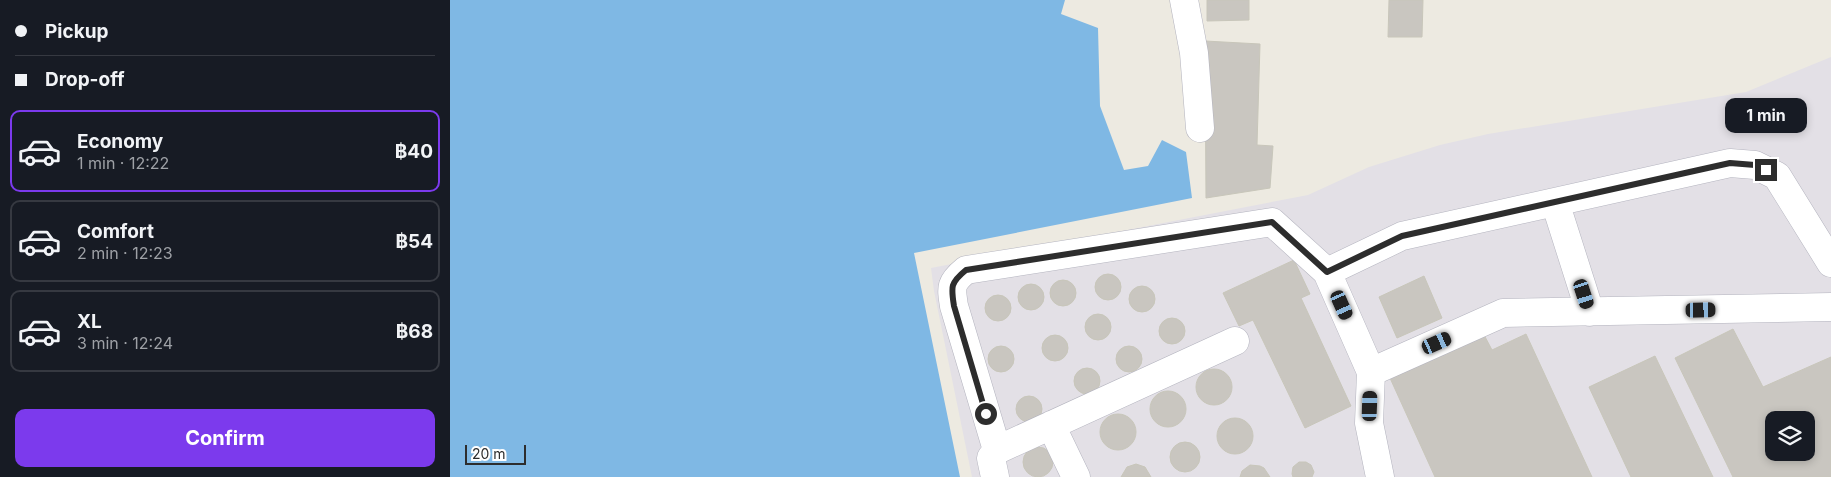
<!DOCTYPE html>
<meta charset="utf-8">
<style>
body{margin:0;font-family:Inter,sans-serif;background:#20242c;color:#f1f3f6;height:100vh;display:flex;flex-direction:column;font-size:19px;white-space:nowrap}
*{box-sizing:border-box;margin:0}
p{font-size:16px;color:#9ea1a6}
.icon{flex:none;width:28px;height:28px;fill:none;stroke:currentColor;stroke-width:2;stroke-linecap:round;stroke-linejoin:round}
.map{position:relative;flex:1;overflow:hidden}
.side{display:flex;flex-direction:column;background:#171b24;width:450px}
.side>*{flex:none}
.hud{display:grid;align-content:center;height:110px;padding:0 15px;background:#171b24}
.fabs{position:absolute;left:1315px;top:411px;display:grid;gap:10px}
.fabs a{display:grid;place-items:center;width:50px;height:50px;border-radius:10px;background:#171b24;box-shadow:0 2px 8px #0003;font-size:25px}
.scale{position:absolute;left:15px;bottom:12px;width:61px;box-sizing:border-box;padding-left:5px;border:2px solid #2d2d2d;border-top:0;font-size:14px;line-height:18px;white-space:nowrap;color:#2d2d2d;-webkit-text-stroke:4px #fff;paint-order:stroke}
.end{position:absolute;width:22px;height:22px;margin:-11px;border:6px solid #2d2d2d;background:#fff;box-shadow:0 0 0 2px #fff}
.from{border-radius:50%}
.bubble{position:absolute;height:35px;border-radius:10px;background:#171b24;box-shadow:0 2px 8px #0003;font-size:16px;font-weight:700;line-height:35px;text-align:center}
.car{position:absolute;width:15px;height:30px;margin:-15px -8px;border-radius:6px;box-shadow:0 0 4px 1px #0007;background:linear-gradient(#222 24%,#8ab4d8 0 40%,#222 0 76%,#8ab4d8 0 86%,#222 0)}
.hud b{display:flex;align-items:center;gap:18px;height:48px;font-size:19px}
.hud b+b{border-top:1px solid #363941}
.hud i{width:12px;height:12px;background:#f1f3f6}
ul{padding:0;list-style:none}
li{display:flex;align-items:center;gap:15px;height:82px;margin:0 10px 8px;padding:0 5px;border:2px solid #363941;border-radius:10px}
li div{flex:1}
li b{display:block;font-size:19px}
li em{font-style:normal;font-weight:700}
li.on{border-color:#7c3aed}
li>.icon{width:45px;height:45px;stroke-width:1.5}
.action{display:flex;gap:10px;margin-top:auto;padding:10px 15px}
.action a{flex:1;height:58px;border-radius:10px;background:#7c3aed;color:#fff;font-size:20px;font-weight:700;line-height:58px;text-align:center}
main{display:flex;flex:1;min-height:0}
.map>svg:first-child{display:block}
.industrial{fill:#e3e0e6;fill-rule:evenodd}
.water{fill:#7fb8e4}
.building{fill:#c9c6c0;stroke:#c8c6ba;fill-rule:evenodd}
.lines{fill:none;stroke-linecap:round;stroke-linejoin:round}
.minor-casing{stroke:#b4b4bf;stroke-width:29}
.minor{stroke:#fff;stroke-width:28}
.route{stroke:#2d2d2d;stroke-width:6}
</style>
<main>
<section class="side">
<div class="hud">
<b><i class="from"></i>Pickup</b>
<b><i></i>Drop-off</b>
</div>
<ul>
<li class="on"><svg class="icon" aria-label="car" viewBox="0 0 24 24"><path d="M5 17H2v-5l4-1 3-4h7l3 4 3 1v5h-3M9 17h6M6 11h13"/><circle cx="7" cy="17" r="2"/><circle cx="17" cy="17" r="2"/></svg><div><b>Economy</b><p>1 min · 12:22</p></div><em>฿40</em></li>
<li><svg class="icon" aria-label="car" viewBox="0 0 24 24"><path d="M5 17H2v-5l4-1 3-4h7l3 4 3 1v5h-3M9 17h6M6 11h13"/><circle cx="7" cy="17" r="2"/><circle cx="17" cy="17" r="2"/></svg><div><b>Comfort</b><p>2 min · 12:23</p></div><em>฿54</em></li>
<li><svg class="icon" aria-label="car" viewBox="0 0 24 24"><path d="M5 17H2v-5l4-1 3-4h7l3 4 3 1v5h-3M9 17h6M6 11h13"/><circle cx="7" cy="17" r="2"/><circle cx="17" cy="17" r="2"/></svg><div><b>XL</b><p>3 min · 12:24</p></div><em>฿68</em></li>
</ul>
<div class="action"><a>Confirm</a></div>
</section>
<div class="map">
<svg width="1381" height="477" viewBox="0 0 1381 477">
<rect width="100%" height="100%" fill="#edeae1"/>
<!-- industrial -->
<path class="industrial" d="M1381 57V477H522L484 291 481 268 858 195 919 167 990 145 1038 134 1296 92ZM1324 420H1356V452H1324Z"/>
<!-- water -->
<path class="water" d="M0 0H615L611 14 648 28 650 106 674 170 698 166 712 140 736 152 742 198 464 253 510 477H0Z"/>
<!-- building -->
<path class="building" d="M757 0H799V20L757 21Z
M939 0H973L972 37H938Z
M755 41 810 44 807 145 823 146 820 188 756 198Z
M844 260 860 294 851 298 901 406 855 428 803 320 789 326 773 293Z
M645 287a13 13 0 1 1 26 0a13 13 0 1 1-26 0Z
M974 276 992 318 947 338 929 297Z
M600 293a13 13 0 1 1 26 0a13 13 0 1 1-26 0Z
M568 297a13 13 0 1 1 26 0a13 13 0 1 1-26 0Z
M679 299a13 13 0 1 1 26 0a13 13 0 1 1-26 0Z
M535 308a13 13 0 1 1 26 0a13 13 0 1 1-26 0Z
M635 327a13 13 0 1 1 26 0a13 13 0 1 1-26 0Z
M709 331a13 13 0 1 1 26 0a13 13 0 1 1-26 0Z
M1283 329 1313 387 1381 357V477H1283L1225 358ZM1324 420H1356V452H1324Z
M1032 331 1042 350 1076 334 1142 477H985L940 378Z
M592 348a13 13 0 1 1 26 0a13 13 0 1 1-26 0Z
M666 359a13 13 0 1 1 26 0a13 13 0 1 1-26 0Z
M538 359a13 13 0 1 1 26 0a13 13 0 1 1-26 0Z
M1205 356 1263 477H1181L1139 387Z
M624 381a13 13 0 1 1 26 0a13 13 0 1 1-26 0Z
M746 387a18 18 0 1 1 36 0a18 18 0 1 1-36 0Z
M700 409a18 18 0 1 1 36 0a18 18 0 1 1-36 0Z
M566 409a13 13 0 1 1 26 0a13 13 0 1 1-26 0Z
M650 432a18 18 0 1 1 36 0a18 18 0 1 1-36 0Z
M767 436a18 18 0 1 1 36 0a18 18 0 1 1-36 0Z
M720 457a15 15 0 1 1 30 0a15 15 0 1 1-30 0Z
M573 462a15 15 0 1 1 30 0a15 15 0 1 1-30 0Z
M849 462H856L861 465 864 472 862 477H843L842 474 843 467Z
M686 464 695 467 701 477H671L677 467Z
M800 465 810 466 814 468 820 477H790L792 471Z"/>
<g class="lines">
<!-- minor casing -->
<g class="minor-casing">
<path id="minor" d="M734 0 744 53 750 128
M1105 202 1140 312
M877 272 952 236 1280 163 1305 165 1327 176 1381 263
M921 372 919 423 930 477
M601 425 626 477
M547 450 504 306C501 287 500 283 516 270L822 222 877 272 921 372 1053 313 1381 307
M545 477 541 458 547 450 785 341"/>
</g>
<!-- minor -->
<use href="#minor" class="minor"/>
</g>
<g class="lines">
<!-- route -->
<path class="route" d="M536 414 504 306C501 287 500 283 516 270L822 222 877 272 952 236 1280 163 1305 165 1316 170"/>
</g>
</svg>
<div class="fabs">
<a><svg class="icon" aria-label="layers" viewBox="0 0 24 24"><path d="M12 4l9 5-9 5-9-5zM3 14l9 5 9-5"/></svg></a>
</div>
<div class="scale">20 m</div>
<i class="end from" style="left:536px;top:414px"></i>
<i class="end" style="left:1316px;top:170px"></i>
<div class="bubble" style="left:1275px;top:98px;width:82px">1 min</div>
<i class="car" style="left:1134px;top:294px;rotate:162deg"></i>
<i class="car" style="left:892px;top:305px;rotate:156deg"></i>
<i class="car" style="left:1251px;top:310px;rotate:89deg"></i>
<i class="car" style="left:987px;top:343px;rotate:66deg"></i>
<i class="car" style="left:920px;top:406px;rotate:2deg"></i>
</div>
</main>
